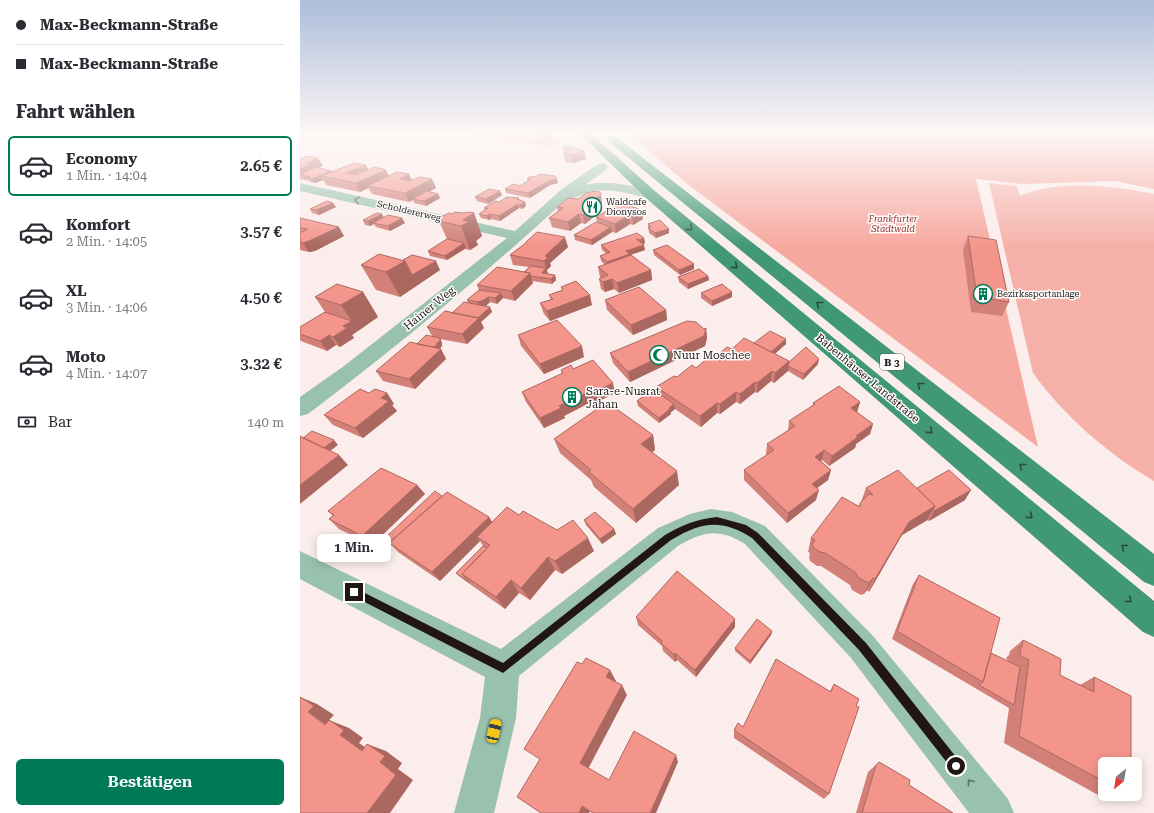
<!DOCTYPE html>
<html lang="de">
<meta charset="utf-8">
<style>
body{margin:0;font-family:"Roboto Serif",serif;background:#f7f7f7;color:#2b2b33;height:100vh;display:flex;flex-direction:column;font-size:15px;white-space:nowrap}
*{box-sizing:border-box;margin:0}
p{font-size:13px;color:#7c7c81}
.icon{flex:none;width:22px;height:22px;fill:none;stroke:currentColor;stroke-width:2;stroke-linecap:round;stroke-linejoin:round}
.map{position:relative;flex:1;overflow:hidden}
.panel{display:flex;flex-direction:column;background:#fff;width:300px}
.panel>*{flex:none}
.hud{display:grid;align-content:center;height:88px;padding:0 16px;background:#fff}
.needle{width:26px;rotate:210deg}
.tools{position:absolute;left:798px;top:757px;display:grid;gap:8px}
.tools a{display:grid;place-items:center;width:44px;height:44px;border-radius:6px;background:#fff;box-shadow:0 2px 10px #0003;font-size:20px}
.end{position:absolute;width:18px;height:18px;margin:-9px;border:5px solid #211615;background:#fff;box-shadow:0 0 0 2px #fff}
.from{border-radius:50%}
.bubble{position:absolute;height:28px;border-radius:6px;background:#fff;box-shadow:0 2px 10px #0003;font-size:13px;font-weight:600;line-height:28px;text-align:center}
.car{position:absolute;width:12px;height:24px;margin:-12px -6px;border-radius:5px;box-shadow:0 0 3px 1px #0007;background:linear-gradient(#f5c518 24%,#345 0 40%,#f5c518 0 76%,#345 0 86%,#f5c518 0)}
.hud b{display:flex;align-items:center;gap:14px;height:38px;font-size:15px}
.hud b+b{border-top:1px solid #e1e1e2}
.hud i{width:10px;height:10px;background:#2b2b33}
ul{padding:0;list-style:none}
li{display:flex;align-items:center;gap:12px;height:60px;margin:0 8px 6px;padding:0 8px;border:2px solid transparent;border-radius:6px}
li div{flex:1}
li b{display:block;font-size:15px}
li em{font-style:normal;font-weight:600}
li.current{border-color:#007956}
li>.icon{width:36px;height:36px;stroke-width:1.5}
h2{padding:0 16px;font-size:18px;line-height:48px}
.pay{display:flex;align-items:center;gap:10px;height:44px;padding:0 16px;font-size:15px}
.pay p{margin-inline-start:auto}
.cta{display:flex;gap:8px;margin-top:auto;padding:8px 16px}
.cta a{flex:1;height:46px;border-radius:6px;background:#007956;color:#fff;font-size:16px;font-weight:600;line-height:46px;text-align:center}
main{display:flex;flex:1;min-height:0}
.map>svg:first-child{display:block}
.green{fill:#f5b1a9}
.forest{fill:#f6a89f}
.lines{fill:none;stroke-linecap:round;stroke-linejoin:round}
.minor{fill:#98c1ae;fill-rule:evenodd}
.primary{fill:#419876;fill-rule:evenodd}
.wall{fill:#d28078}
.shaded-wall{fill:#ab6861}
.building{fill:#f4958b;stroke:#ab6861}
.oneway{stroke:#5c6c62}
.oneway2{stroke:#2e4a3c}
.route{fill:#211615}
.labels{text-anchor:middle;stroke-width:3;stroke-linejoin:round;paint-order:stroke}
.far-poi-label{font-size:9px;fill:#211615;stroke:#fefefe;text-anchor:start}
.far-street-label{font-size:9px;fill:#211615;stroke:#fefefe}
.far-park-label{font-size:9px;font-style:italic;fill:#952724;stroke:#fefefe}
.shield{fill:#fefefe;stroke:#635c5b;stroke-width:1}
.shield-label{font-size:10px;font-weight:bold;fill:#211615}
.street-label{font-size:11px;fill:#211615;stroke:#fefefe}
.poi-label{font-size:11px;fill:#211615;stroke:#fefefe;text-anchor:start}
</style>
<main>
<section class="panel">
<div class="hud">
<b><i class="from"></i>Max-Beckmann-Straße</b>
<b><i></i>Max-Beckmann-Straße</b>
</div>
<h2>Fahrt wählen</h2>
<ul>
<li class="current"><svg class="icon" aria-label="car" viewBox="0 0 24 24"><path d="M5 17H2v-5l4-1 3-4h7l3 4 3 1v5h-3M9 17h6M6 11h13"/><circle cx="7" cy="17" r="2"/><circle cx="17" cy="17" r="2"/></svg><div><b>Economy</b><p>1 Min. · 14:04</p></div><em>2.65 €</em></li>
<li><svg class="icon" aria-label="car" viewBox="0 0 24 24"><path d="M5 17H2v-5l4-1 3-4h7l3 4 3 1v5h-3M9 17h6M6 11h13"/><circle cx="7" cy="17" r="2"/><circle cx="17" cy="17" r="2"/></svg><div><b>Komfort</b><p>2 Min. · 14:05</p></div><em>3.57 €</em></li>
<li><svg class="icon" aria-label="car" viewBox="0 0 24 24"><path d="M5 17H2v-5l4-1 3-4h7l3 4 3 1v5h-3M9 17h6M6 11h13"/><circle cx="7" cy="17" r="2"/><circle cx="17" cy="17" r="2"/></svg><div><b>XL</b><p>3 Min. · 14:06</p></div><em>4.50 €</em></li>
<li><svg class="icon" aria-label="car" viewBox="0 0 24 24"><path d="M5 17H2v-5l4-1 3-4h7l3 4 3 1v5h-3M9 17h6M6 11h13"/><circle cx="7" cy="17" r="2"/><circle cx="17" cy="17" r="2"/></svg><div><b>Moto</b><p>4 Min. · 14:07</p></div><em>3.32 €</em></li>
</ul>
<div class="pay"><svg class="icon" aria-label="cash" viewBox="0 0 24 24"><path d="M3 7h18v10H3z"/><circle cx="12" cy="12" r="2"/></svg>Bar<p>140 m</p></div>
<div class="cta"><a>Bestätigen</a></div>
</section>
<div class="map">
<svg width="854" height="813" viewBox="0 0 854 813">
<rect width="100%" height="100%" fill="#fbedeb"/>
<!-- green -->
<path class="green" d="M689 183 717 186 720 196C761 179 812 186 854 194V481C808 454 765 417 733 373Z"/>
<!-- forest -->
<path class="forest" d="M164 133H237L260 142 253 147Z
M334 133H854V189L815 181 723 184 676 179 738 447 386 183 333 137Z"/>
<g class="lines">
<!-- minor -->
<path class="minor" d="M302 163 306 164 308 167 306 170 285 185C308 179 333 186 356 192L357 195 356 198 351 199C331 194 312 188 292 191 283 193 276 199 268 198 185 274 98 346 8 414L0 416V397L44 366 207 238 0 191V183L215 231 262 189 298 164Z
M411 509 432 512 465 526 573 636 708 799 714 813H669L551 658 445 544C419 528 404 531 378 546L219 676 216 718 194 813H154L180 718 185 677 0 579V551L201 649 358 528 390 514Z"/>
<!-- primary -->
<path class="primary" d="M279 133H290L356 192 854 601V637L843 632 346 198Z
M312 136 316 137 854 554V586L844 582 308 141 307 139 308 137Z"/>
</g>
<!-- wall -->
<path class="wall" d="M240 134 251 135 252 139 247 140 241 138Z
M263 147 284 151 286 159 273 163 265 162Z
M18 158 23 166 18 168 31 172 66 165 68 170 89 175 109 174 112 180 132 179 136 188 129 192 138 194 140 198 126 206 114 203 113 200 109 202 72 194 68 188 60 192 26 185 23 180 15 183 10 182V181L0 179V159Z
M227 179 258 183 250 185 230 198 206 193 205 189 220 186 228 181Z
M200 191 202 195 188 204 177 201 175 197Z
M219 198V200L225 202 226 206 222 209 219 208 200 221 191 219 189 220 181 218 179 214 185 210 184 208 199 202Z
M302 203 299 206 300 212 285 224 281 223 270 231 252 227 249 218 258 211 257 207Z
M36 207 19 215 12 213 10 209Z
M342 210 343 219 333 225 330 224 316 233 312 232 292 245 275 240 274 235 297 222 296 217Z
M174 213 182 236 176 241 178 245 170 250 165 249 147 260 130 256 128 251 147 239 139 221 140 220 139 218 152 214Z
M84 217 105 223 90 231 76 227 74 224 70 226 65 225 63 220Z
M0 218 44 236 15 251 9 252 0 250Z
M348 224 369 229V233L356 238 349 233Z
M668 236 709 302 702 316 671 312 663 250Z
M344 238 345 243 343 244 345 250 330 255V256L351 270 352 280 319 293 314 289 305 292 301 289 299 279 301 278 300 277 298 267 305 265 301 261 300 256 307 254 302 250 301 245Z
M226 242 268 247 250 263 251 266 247 270V274L255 275 256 280 252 284 232 281 233 283 215 301 203 298 197 304 190 302 185 306 190 307 192 312 181 322 184 328 167 344 140 339 142 343V346L140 348 141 349 146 359 115 389 83 381 76 371 117 344 132 336 127 327 152 313 168 303 167 300 179 290 177 285 224 272 229 267 213 265 210 255 226 243Z
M353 250 394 264V269L380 275 354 255Z
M103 260 140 270 100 297 76 290 61 265Z
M408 276 409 280 388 289 379 282 378 277Z
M261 287 292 305 250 321 244 314 240 303 251 300 249 295 262 290Z
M63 292 78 317 52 335 54 338 40 347 36 345 27 351 1 341 0 340V327L25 312 15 297Z
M432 292V297L412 306 401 298V293Z
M305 300 366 310 367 320 333 335 307 310Z
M406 328 407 338 405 346 330 382 313 363 310 353Z
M218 335 284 357 244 374 221 346Z
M486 339V344L475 354 489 362 518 364 503 380 488 371 474 383 471 381 457 393 455 392 440 404 436 402 420 414 417 413 401 427 375 409 371 412V414L359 423 338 406 337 401 356 392V387L377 377 432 349 454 343Z
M273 369 315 393 295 403 293 401 264 416 265 418 244 428 226 402 222 392 262 374 261 370Z
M69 393H87L94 404 92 405 97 411 63 438 33 425 24 415Z
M560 402 557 412 573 424 570 434 556 444 555 448 529 466 522 460 521 461 531 470 528 480 517 488 516 500 487 523 444 480V470L467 455 466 454 467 444 488 431 489 421 513 406V403Z
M353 435 355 450 352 452 379 485 336 523 294 487 291 480 260 453 254 439Z
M117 485 125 494 72 545 39 529 29 519 33 516 28 511Z
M566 488H617L665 500 629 521 628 520 602 535 569 592 567 590 564 594 561 595 552 590 550 585 521 566H517L510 561 509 557 510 553 508 552 511 538 559 506 561 502Z
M142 496 189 517 192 522 219 515 294 551 262 574 255 570 230 600 219 593 205 609 160 577 156 573 183 546 180 541 140 581 98 552 85 538Z
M284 520 314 529 316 534 302 544 286 525Z
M619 575 691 653 708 661 706 658 709 655 710 651 723 640 760 675 780 685 794 677 805 764V794H831V796L809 801 704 743 709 708 592 639 613 584Z
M336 617 435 627 396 677 377 660 375 662 363 651 362 646 338 625Z
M472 631 471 635 450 664 435 651V648Z
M534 684 529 794 524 799 434 738V730L530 691Z
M579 762 609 785 653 813H556L568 772Z"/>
<!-- shaded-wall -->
<path class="shaded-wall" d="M251 135 252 139 247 140 246 136Z
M284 151 286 159 273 163 272 155Z
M18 158 23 166 0 175V164Z
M66 165 70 173 51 182 46 173Z
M86 170 90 178 67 186 68 188 60 192 56 183Z
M31 171 33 176H21L23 180 15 183 12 179Z
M109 174 113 183 99 179Z
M132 179 136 188 114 199H112L113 200 109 202 105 193Z
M257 179 258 183 250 185 230 198 228 193 249 181Z
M200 191 202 195 188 204 186 199Z
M138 194 140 198 126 206 124 201Z
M301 195 302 203 299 206 300 212 285 224 283 215 292 201Z
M225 202 226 206 222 209 220 205Z
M33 203 36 207 19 215 16 210Z
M218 204 219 208 200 221 199 216Z
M342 210 343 219 333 225 332 216Z
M174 213 182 236 176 241 178 245 170 250 161 226 163 220Z
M82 214 84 218 73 223 74 224 70 226 68 221Z
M189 214 191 219 189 220 187 216Z
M279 214 281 223 270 231 268 222Z
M329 215 330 224 316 233 315 224Z
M102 218 105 223 90 231 88 226Z
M39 227 44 236 15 251 9 252 3 243Z
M311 227 312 232 292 245 291 240Z
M369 229V233L356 238 355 233Z
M265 237 268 247 250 263 251 266 247 270 244 261 245 256Z
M344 238 345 243 341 245 340 240Z
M164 243 166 248 147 260 145 256Z
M344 245 345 250 330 255V259L308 267 307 262 326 251Z
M105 261H136L140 270 100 297 86 272Z
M394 264V269L380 275 379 270Z
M246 268 248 273 243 278 242 273Z
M351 270 352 280 319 293 317 283Z
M230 273 233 283 215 301 211 291Z
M255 275 256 280 252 284 251 279Z
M408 276 409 280 388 289V284Z
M312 279 314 289 305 292 303 282Z
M63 292 78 317 58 331 41 305Z
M432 292V297L412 306V301Z
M201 293 203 298 197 304 195 298Z
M290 295 292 305 250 321 247 311Z
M188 297 190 302 186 306 180 307 178 302Z
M190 307 192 312 181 322 184 328 167 344 162 334 174 322Z
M366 310 367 320 333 335 331 325Z
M52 321 58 331 52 335 54 338 40 347 33 337 43 326Z
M406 328 407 338 405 346 330 382 328 372Z
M29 335 36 345 27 351 20 341Z
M140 338 142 343V346L139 349H141L146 359 115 389 109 379 136 344Z
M486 339V344L467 360V355Z
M282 346 284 357 244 374 240 364Z
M519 359 518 364 503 380 504 374Z
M489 361 488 371 474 383 475 373Z
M472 371 471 381 457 393V383Z
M455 382V392L440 404V394Z
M313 383 315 393 295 403 292 393Z
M291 391 293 401 264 416 265 418 244 428 240 418 259 406Z
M436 392V402L420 414V404Z
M87 393 94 404 92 405 97 411 63 438 55 428 81 398Z
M560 402 557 412 551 408Z
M417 403V413L401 427 400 416Z
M374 404 375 409 371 412V414L359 423V418L369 408Z
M573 424 570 434 556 444 555 448 529 466 532 456 556 436Z
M353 435 355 450 344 459 341 444Z
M34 440 38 445 26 454 22 449Z
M524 450 522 460 513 467 515 457Z
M39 455 48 465 0 504V485Z
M531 470 528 480 509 494 512 484Z
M377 471 379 485 336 523 333 509Z
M117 485 125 494 72 545 62 536Z
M519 490 516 500 487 523 488 513Z
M671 490 665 500 629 521 634 511Z
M635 506 627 520 602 535 569 592 575 579 609 522Z
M189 517 195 527 177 537 180 541 140 581 132 572Z
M314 529 316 534 302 544 300 539Z
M288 538 294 551 262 574 255 561Z
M248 557 255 570 230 600 221 588Z
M573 578 567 590 564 594 570 582Z
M211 580 219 593 205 609 196 597Z
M435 619V627L396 677 395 670Z
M472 631 471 635 450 664V661Z
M375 653 377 660 375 662 374 655Z
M310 670 316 681 312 687 306 677Z
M322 685 327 695 288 769 280 763Z
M0 697 17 704 34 715 29 720 49 728 63 738 59 743 81 758 62 751 8 712Z
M67 744 86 751 102 763 98 769 113 780 90 813H67Z
M376 755 378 762 356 813H350Z
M282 806 290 811 289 813H279Z"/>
<!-- building -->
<path class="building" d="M242 133H248L251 135 246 136 240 134Z
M268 145 284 151 272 155 264 154 273 150 263 147Z
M8 156 18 158 6 163 12 164 0 169V159Z
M54 163 66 165 46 173 56 175 74 167 86 170 56 183 21 176Z
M16 167 31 171 12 179 8 178 10 177 0 175V174Z
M97 172 109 174 99 179 110 181 119 177 132 179 105 193 67 186Z
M239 174 255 176 257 179 249 181 228 193 205 189 213 184 220 186 231 179H227L231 176 235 177Z
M189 189 200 191 186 199 175 197Z
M127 191 138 194 124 201 112 199Z
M295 191 300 192 301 195 292 201 299 203 283 215 279 214 268 222 249 218 263 208 257 207 268 198 278 199 286 193Z
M207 197 219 198 217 199 225 202 220 205 218 204 199 216 189 214 187 216 179 214 188 208H184L195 201 199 202Z
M27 201 33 203 16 210 10 209Z
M321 203 342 210 332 216 329 215 315 224 296 217Z
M155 212 163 213 170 212 174 213 163 220 169 222 161 226 139 221 142 219 139 218 149 213 152 214Z
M77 213 82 214 68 221 63 220Z
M88 215 102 218 88 226 73 223Z
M0 218 39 227 9 241 3 243 0 242V233L8 229 0 228Z
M360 220 369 229 355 233 348 228 351 227 348 224Z
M296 222 311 227 291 240 274 235Z
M237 232 265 237 245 256 248 257 244 261 210 255 227 242H226Z
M337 233 344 238 340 240 336 239 344 245 326 251 330 254 307 262 300 256 310 252 301 245Z
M668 236 696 240 709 302 677 297Z
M147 239 164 243 145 256 128 251Z
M367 245 394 264 379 270 353 250Z
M79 254 105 261 86 272 61 265Z
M112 255 136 261 112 275 105 261 103 260Z
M331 255 351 270 317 283 312 279 303 282 299 279 308 275 298 267Z
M231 266 246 268 242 273 255 275 251 279 231 276 230 273 224 272Z
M197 267 230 273 211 291 177 285Z
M399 269 408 276 388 284 378 277Z
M276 281 290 295 247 311 240 303 253 299 249 295 263 290 261 287Z
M37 284 63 292 41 305 15 297Z
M422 284 432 292 412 301 401 293Z
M339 287 366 310 331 325 305 300Z
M179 290 201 293 195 298 188 297 184 300 178 302 167 300Z
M164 302 190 307 178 318 152 313Z
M145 311 179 318 162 334 127 327Z
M25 312 52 321 43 326 47 328 33 337 29 335 20 341 0 334V327Z
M257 320 282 346 240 364 218 335Z
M387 321 396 322 404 329 406 328 404 336 328 372 310 353Z
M470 331 486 339 471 352 454 343Z
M126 335 140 338V341L136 344 137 345 134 347 117 344Z
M444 338 489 361 475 373 472 371 457 383 455 382 440 394 436 392 420 404 417 403 400 416 356 387 374 376 377 377 392 365 396 368 410 356 414 358 427 347 432 349Z
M110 342 141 349 109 379 76 371Z
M506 347 519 359 504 374 488 366 489 362Z
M293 360 313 383 292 393 291 391 259 406 261 408 240 418 222 392 263 373 261 370 271 365 273 369Z
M539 386 560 402 551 408 573 424 556 436 558 437 532 456 524 450 515 457 531 470 512 484 519 490 488 513 444 470 474 450 467 444 495 426 489 421 515 404 513 403Z
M60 389 69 393 75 389 87 393 81 398 89 401 55 428 24 415Z
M354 390 374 404 369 408 370 409 359 418 337 401 345 395 347 396Z
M307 402 353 435 341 444 377 471 333 509 289 472 291 470 254 439Z
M12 431 34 440 24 448 3 438Z
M0 436 39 455 0 485Z
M81 468 117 485 62 536 29 519 34 515 28 511Z
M598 470 635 506 609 522 575 579 573 578 570 582H566L558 577 555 572 525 553 520 552 514 548 512 544 515 540 511 538 542 497 560 507V503L569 494 573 495 566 488Z
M649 470 671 490 634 511 633 510 635 506 617 488Z
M135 491 142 496 90 542 85 538Z
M147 492 189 517 132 572 89 543Z
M207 507 219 515 223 511 257 530 273 520 288 538 255 561 248 557 221 588 211 580 196 597 162 574 190 545 177 537Z
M295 512 314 529 300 539 284 520Z
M183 546 187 548 162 574 169 582 156 573Z
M377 571 435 619 395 670 375 653 374 655 361 643 362 641 336 617Z
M619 575 700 618 683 682 597 631Z
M457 619 472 631 450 661 435 648Z
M723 640 761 659 760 675 794 692V677L831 696V764H805V782L719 736 729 660 720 656 721 650 719 647H722Z
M691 653 720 667 714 705 679 685 683 682Z
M286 658 310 670 306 677 322 685 280 763 309 780 334 731 376 755 350 813H293L282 806 279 813H241L217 797 240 759 224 749 277 662 282 664Z
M476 659 531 692 534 684 559 699 556 706 559 707 529 794 434 730 438 723 443 727Z
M0 697 14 706 8 712 25 725 29 720 44 730 40 735 62 751 67 744 85 756 80 762 96 775 67 813H0Z
M579 762 610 780 609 785 653 813H562L576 765Z"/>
<!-- one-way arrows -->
<defs><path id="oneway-chevron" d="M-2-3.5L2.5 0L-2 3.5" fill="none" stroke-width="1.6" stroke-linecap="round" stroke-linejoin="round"/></defs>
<g class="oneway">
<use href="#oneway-chevron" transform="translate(57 200) rotate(-168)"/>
<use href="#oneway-chevron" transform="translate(670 782) rotate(-128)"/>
</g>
<g class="oneway2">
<use href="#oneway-chevron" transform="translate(390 228) rotate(40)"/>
<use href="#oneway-chevron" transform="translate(435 266) rotate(40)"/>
<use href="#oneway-chevron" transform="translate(519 304) rotate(-142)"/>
<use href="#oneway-chevron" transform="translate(620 385) rotate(-141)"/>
<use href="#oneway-chevron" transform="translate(630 431) rotate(40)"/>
<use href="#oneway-chevron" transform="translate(722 466) rotate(-141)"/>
<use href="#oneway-chevron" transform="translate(730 516) rotate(40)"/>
<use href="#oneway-chevron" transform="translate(824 547) rotate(-141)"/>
<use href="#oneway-chevron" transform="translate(829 600) rotate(40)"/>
</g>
<!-- sky -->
<linearGradient id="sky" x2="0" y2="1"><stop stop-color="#acbdda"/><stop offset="0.54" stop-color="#fdf7f6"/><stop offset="1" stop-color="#fdf7f6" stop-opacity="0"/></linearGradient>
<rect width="854" height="247" fill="url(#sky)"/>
<!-- route -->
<path class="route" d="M417 517 446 525 458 533 566 643 660 762 662 766 660 769 656 771 652 769 559 650 452 538C421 518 401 522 371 540L203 673 51 595 50 592 51 589 54 587 57 589 203 663 365 535C382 525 397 519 417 517Z"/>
<!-- icons -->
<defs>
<g id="restaurant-ring" transform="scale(1)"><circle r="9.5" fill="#fefefe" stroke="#007956" stroke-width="1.5"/><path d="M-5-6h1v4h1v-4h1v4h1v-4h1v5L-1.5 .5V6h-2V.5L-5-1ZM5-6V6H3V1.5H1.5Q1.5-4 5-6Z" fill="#007956"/></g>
<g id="building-ring" transform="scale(1)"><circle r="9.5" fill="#fefefe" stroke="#007956" stroke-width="1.5"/><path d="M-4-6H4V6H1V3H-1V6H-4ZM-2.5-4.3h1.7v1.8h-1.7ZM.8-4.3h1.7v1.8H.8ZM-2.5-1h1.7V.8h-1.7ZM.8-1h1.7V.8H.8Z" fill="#007956"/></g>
<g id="mosque-ring" transform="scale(1)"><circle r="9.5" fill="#fefefe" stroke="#007956" stroke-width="1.5"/><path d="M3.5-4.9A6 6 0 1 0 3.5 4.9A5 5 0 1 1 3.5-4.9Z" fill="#007956"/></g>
</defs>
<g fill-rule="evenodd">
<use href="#restaurant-ring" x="292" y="207"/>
<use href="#building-ring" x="683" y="294"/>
<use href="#mosque-ring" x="359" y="355"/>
<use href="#building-ring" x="272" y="397"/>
</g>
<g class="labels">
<!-- far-poi labels -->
<g class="far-poi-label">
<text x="306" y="205">Waldcafe<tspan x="306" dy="10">Dionysos</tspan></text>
<text x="697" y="297">Bezirkssportanlage</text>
</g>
<!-- far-street labels -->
<g class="far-street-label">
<text transform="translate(109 211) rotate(13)" y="3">Scholdererweg</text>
</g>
<!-- far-park labels -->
<g class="far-park-label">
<text x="593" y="222">Frankfurter<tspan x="593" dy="10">Stadtwald</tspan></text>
</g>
<!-- shield labels -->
<rect class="shield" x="580" y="354" width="24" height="16" rx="3"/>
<g class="shield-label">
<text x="592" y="366">B 3</text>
</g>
<!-- street labels -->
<g class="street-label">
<text transform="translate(129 308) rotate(-39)" y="4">Hainer Weg</text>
<text transform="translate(568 378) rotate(40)" y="4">Babenhäuser Landstraße</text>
</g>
<!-- poi labels -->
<g class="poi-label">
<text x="373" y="359">Nuur Moschee</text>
<text x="286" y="395">Sara-e-Nusrat<tspan x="286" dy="13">Jahan</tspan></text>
</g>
</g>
</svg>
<div class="tools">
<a><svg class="needle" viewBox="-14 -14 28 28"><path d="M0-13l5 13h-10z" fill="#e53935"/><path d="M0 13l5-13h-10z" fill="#7c7c81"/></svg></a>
</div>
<i class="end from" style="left:656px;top:766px"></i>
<i class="end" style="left:54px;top:592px"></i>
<div class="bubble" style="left:17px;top:534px;width:74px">1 Min.</div>
<i class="car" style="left:194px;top:731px;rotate:13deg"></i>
</div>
</main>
